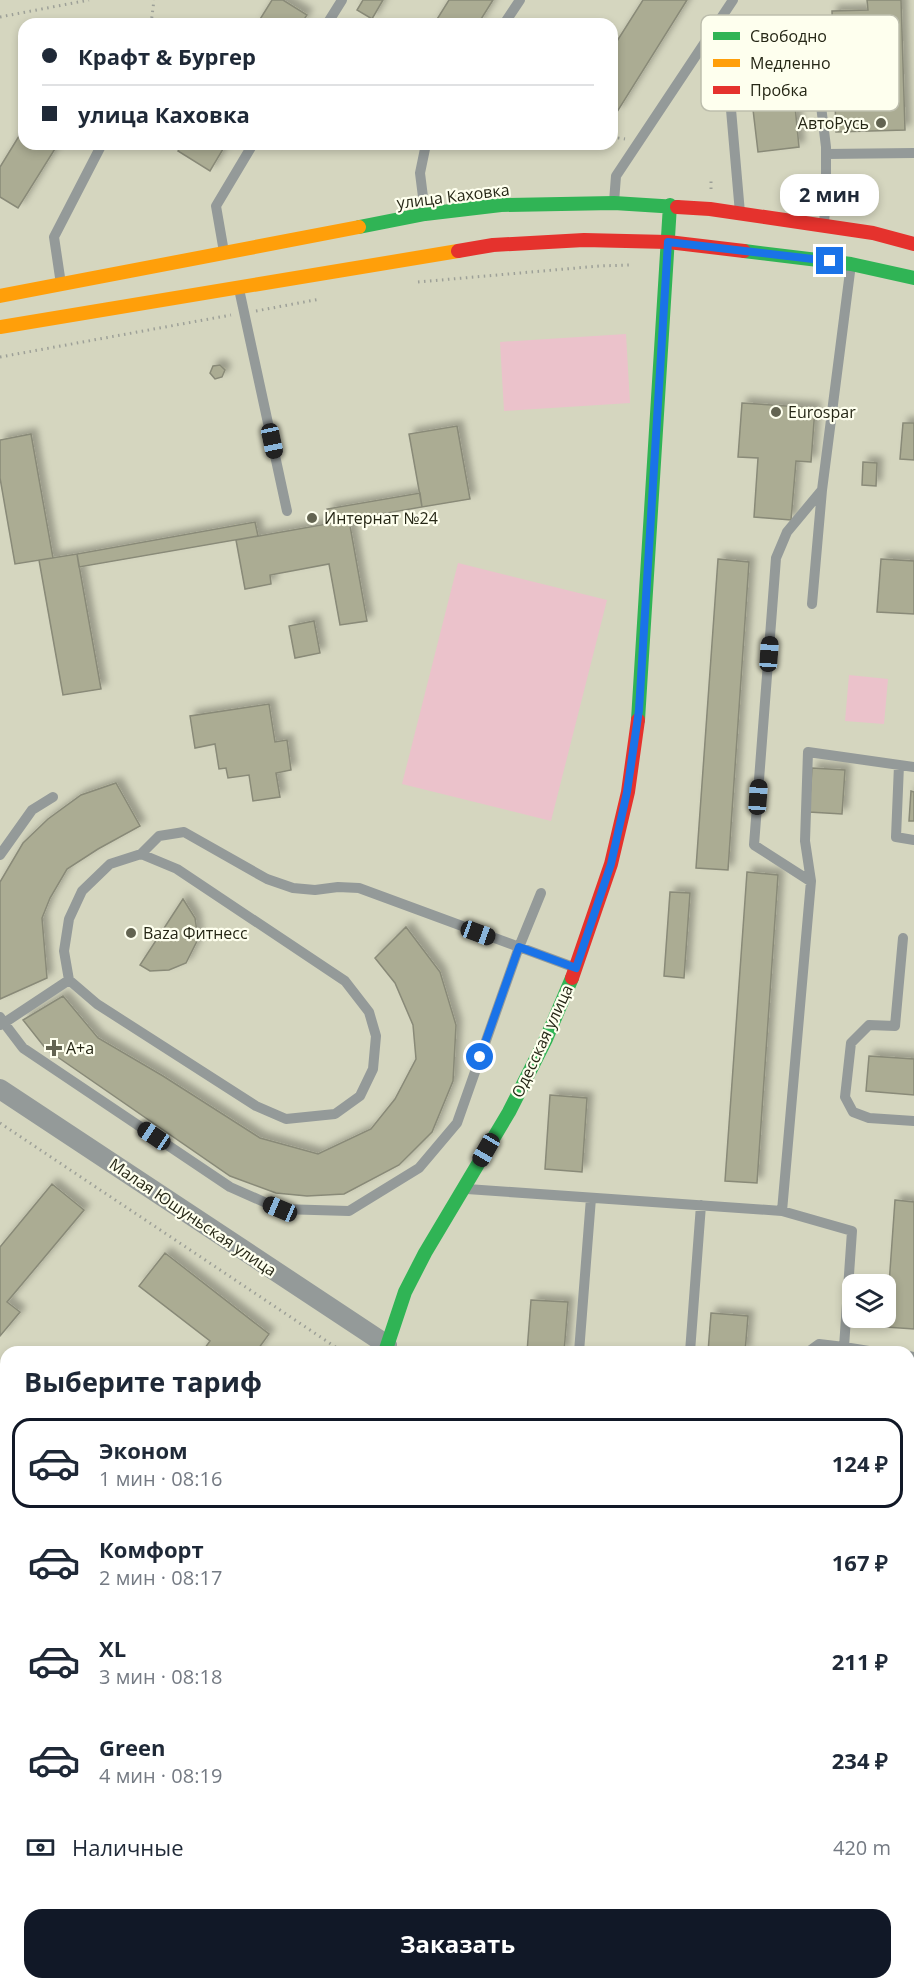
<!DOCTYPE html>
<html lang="ru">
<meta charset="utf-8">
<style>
body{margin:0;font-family:"Open Sans",sans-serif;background:#f2f2f3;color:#1f2937;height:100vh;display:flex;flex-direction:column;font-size:22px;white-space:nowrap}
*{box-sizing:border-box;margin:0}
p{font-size:20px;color:#747a83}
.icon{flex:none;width:33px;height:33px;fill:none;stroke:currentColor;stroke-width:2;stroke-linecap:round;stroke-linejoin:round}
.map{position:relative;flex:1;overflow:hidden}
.panel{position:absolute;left:0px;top:1346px;width:915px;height:644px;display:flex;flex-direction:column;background:#fff;border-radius:18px 18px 0 0;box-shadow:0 3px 9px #0003}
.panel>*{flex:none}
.banner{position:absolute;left:18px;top:18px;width:600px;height:132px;border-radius:18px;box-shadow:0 3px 9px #0003;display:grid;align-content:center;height:132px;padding:0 24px;background:#fff}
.buttons{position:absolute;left:842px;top:1274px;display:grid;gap:12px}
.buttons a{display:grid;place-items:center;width:54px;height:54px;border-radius:12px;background:#fff;box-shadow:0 3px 9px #0003;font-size:30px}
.end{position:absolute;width:27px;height:27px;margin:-14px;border:8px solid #1a73e8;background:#fff;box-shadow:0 0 0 3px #fff}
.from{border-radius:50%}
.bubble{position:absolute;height:42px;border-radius:18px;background:#fff;box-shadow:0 3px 9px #0003;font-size:20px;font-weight:700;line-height:42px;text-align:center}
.car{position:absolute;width:18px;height:36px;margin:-18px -9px;border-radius:8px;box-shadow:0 0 4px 2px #0007;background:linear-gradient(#222 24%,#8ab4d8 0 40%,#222 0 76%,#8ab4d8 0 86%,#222 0)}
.banner b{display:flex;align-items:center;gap:21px;height:57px;font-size:22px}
.banner b+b{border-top:2px solid #e0e1e3}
.banner i{width:15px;height:15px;background:#1f2937}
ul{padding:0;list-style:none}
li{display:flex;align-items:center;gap:18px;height:90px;margin:0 12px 9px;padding:0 12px;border:3px solid transparent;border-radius:18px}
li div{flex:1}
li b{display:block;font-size:22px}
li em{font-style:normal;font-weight:700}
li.current{border-color:#111827}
li>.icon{width:54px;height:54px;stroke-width:1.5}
h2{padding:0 24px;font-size:27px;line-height:72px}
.pay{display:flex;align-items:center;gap:15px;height:66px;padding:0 24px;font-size:22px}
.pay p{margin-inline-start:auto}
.button{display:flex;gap:12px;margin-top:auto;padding:12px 24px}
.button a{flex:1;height:69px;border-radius:18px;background:#111827;color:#fff;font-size:24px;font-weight:700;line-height:69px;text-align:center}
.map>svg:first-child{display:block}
.green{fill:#ebc2cb}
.building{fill:#abac93;stroke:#898a78;stroke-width:1.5;filter:url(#shadow)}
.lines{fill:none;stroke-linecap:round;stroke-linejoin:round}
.path{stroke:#9da098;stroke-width:3;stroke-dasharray:1.5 4.5;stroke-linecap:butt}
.lane{stroke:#949a99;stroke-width:10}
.street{stroke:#949a99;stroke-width:20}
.fast{stroke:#30b455;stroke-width:14}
.slow{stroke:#ff9f0a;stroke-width:14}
.jam{stroke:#e5322d;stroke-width:14}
.route{stroke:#1a73e8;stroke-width:8}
.poi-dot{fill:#636451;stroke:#feffee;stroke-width:2}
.labels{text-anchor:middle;stroke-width:4.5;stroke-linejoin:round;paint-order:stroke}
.poi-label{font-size:16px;fill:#262716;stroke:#feffee;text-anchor:start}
.street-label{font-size:16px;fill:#262716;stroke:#feffee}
.key{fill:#feffee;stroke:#bdbead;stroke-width:1.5}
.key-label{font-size:16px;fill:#262716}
</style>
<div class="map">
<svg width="914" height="1988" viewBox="0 0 914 1988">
<defs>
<filter id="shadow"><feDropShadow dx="5.5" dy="-5.5" stdDeviation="3" flood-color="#0004"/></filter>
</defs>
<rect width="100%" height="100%" fill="#d5d6bf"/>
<!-- green -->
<path class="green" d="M626 334 630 403 504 411 500 342Z
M458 563 607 600 551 821 402 784Z
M849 675 888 679 884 724 845 721Z
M909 1384 914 1385V1598L909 1609Z"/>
<!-- building -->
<path class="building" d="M272 0H283L307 15 301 24H257Z
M363 0H383L372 19 357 10Z
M449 0H493L478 24H434Z
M643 0H687L617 112 612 108V49Z
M867 0H901L905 130 836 132 832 11 868 10Z
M794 96 799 147 758 152 752 101Z
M24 128V144H58L18 208 0 197V167Z
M183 144H226L210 171 178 151Z
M220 365 225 370 222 377 215 379 210 373 213 366Z
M742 403 815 408 811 462 796 461 791 520 754 517 758 458 738 457Z
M903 423H914V460L900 459Z
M457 426 470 499 422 507 409 434Z
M31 434 53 558 15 564 0 478V440Z
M863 462 877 463 876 486 862 485Z
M420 493 422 507 330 523 327 509Z
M349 520 367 621 340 625 329 564 270 575 271 584 245 589 236 540Z
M255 522 258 536 79 567 77 554Z
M77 554 101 689 63 695 39 560Z
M718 559 749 562 728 870 696 868Z
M881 559 914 561V614L877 612Z
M314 621 320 653 295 658 289 626Z
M269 704 275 742 287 740 291 770 276 773 280 797 253 801 249 775 228 778 226 768 219 769 215 744 195 748 190 716Z
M812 768 845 770 842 814 809 812Z
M116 783 140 826 98 849 67 869 50 898 42 918 47 978 0 999V882L23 843 48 819 81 795Z
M911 791 914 792V821H909Z
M747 872 778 875 757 1183 725 1181Z
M670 892 690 893 684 978 664 976Z
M183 899 195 918 198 939 186 963 169 970 150 971 140 965Z
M406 927 440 972 456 1025 453 1081 432 1132 399 1165 344 1194 307 1196 276 1193 230 1176 46 1049 23 1020 63 996 98 1038 163 1076 260 1138 318 1154 371 1129 395 1099 416 1059 413 1025 395 983 375 958Z
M869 1056 914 1059V1095L866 1091Z
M550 1095 587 1098 582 1172 545 1169Z
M52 1184 84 1210 7 1302 20 1312 0 1336V1247Z
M895 1200 914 1202V1329L886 1327Z
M165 1253 269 1334 256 1352H202L210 1341 139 1286Z
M531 1300 568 1302 564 1352H527Z
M711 1313 748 1316 745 1352H708Z
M6 1451V1502L0 1510V1458Z
M914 1652V1722L909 1733V1663Z
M914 1750V1824L909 1834V1761Z
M914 1854V1926L909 1934V1865Z
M6 1898V1958L0 1966V1906Z
M361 1983H394L391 1988H359Z
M663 1983H697L695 1988H660Z
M776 1983H793L790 1988H773Z
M808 1983H841L838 1988H805Z
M855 1983H887L886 1988H853Z"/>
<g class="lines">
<!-- path -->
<path class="path" d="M0 17 89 0
M151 24 154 0
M612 137 625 139
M711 189V179
M418 282 599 266 630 265
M256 311 320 299
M0 357 231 315
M0 1123 343 1352
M909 1483 914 1474
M909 1496 914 1499
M909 1549 914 1544
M0 1774 6 1779
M0 1811 6 1804
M83 1983 88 1988"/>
<!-- lane -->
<path class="lane" d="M327 24 342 0
M504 24 520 0
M826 154 914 153
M614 202 616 176 733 0
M425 213 420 173 426 144
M740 213 730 98 736 83 748 71 777 61 804 69 818 81 826 147V197L824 223
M224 252 216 206 253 144
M61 284 54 237 102 144
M239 289 287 511
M812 604 822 490 851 264
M899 765 896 837 914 840
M141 854 159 836 184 832 267 879 293 888 315 890 338 887 359 888 576 968
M0 855 32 810 53 797
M810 881 754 845 776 558 787 532 822 490
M903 938 895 1026 869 1025 851 1043 845 1097 853 1112 869 1118 914 1121
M0 1017 4 1023 69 980 97 1004 256 1106 286 1119 335 1114 360 1096 373 1069 376 1036 369 1012 345 981 177 869 141 854 110 864 82 891 69 919 64 951 69 980
M0 1025 4 1023 23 1048 230 1187 280 1209 349 1211 419 1168 457 1123 519 947 541 893
M467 1189 782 1211 852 1231 844 1347 819 1344 808 1352
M782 1211 811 881 805 841 808 752 914 767
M844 1347 875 1352
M579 1352 591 1198
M690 1352 701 1205
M909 1356 914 1357
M0 1404 6 1408
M0 1431 6 1423
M0 1538 6 1530
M0 1636 6 1628
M469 1988 472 1983
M630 1988 632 1983
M727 1988 730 1983"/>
<!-- street -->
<path class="street" d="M0 1089 387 1345
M0 1854 6 1847"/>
<!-- fast -->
<path class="fast" d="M359 227 425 214 501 205 614 203 677 207
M744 251 851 264 914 278
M638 720 670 205
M385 1352 405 1292 425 1253 509 1112 546 1039 572 978"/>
<!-- slow -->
<path class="slow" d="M0 296 359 227
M0 327 458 251"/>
<!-- jam -->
<path class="jam" d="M677 207 710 209 873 233 914 244
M458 251 493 245 584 240 668 242 744 251
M572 978 611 864 628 792 638 720"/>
</g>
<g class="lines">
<!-- route -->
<path class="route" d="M480 1057 519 947 576 968 611 864 627 792 639 710 668 242 830 261"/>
</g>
<!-- markers -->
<g class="poi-dot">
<circle cx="881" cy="123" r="6"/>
<circle cx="776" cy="412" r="6"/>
<circle cx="312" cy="518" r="6"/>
<circle cx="131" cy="933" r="6"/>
<path d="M51 1039h6v6h6v6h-6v6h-6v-6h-6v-6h6z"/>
</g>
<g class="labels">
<!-- poi labels -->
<g class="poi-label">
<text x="869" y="129" text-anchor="end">АвтоРусь</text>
<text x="788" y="418">Eurospar</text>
<text x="324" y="524">Интернат №24</text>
<text x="143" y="939">Baza Фитнесс</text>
<text x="66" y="1054">А+а</text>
</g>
<!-- street labels -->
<g class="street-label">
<text transform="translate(453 196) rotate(-7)" y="6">улица Каховка</text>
<text transform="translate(542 1041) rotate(-65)" y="6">Одесская улица</text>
<text transform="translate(193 1217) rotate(34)" y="6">Малая Юшуньская улица</text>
</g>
</g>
<!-- legend -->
<rect x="701" y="15" width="198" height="96" rx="9" class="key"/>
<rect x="713" y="32" width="27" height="8" fill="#30b455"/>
<rect x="713" y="59" width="27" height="8" fill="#ff9f0a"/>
<rect x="713" y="86" width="27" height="8" fill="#e5322d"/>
<g class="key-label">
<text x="750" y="42">Свободно</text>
<text x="750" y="69">Медленно</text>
<text x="750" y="96">Пробка</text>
</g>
</svg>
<div class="buttons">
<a><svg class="icon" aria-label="layers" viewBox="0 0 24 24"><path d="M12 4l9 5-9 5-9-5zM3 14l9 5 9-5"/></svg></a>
</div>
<i class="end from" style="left:480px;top:1057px"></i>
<i class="end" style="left:830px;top:261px"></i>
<div class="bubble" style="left:780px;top:174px;width:99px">2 мин</div>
<i class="car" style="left:272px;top:441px;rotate:168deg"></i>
<i class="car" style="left:769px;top:654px;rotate:4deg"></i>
<i class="car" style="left:758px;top:797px;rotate:4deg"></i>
<i class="car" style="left:478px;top:933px;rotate:110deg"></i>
<i class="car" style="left:154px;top:1136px;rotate:304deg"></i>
<i class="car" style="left:486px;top:1150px;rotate:210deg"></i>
<i class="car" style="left:280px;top:1209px;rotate:293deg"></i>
<div class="banner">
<b><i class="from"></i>Крафт &amp; Бургер</b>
<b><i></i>улица Каховка</b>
</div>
<section class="panel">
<h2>Выберите тариф</h2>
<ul>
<li class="current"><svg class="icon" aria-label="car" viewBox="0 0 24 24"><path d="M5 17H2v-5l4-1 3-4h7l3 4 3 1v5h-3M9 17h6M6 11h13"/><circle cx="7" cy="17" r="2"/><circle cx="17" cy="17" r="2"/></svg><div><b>Эконом</b><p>1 мин · 08:16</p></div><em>124 ₽</em></li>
<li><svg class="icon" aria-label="car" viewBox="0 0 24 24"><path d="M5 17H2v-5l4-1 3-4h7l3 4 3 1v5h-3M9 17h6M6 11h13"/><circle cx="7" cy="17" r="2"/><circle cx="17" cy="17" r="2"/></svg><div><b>Комфорт</b><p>2 мин · 08:17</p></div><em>167 ₽</em></li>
<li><svg class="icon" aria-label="car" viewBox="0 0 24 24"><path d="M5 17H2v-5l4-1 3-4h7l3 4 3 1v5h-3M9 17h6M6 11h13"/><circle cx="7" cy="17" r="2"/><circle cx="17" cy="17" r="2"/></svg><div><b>XL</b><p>3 мин · 08:18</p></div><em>211 ₽</em></li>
<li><svg class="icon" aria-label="car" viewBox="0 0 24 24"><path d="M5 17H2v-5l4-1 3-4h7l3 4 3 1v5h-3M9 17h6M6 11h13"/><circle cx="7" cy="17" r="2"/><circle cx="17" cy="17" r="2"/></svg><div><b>Green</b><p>4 мин · 08:19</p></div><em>234 ₽</em></li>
</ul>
<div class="pay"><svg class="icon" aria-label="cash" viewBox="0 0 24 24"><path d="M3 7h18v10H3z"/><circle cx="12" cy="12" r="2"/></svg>Наличные<p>420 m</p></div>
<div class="button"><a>Заказать</a></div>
</section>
</div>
